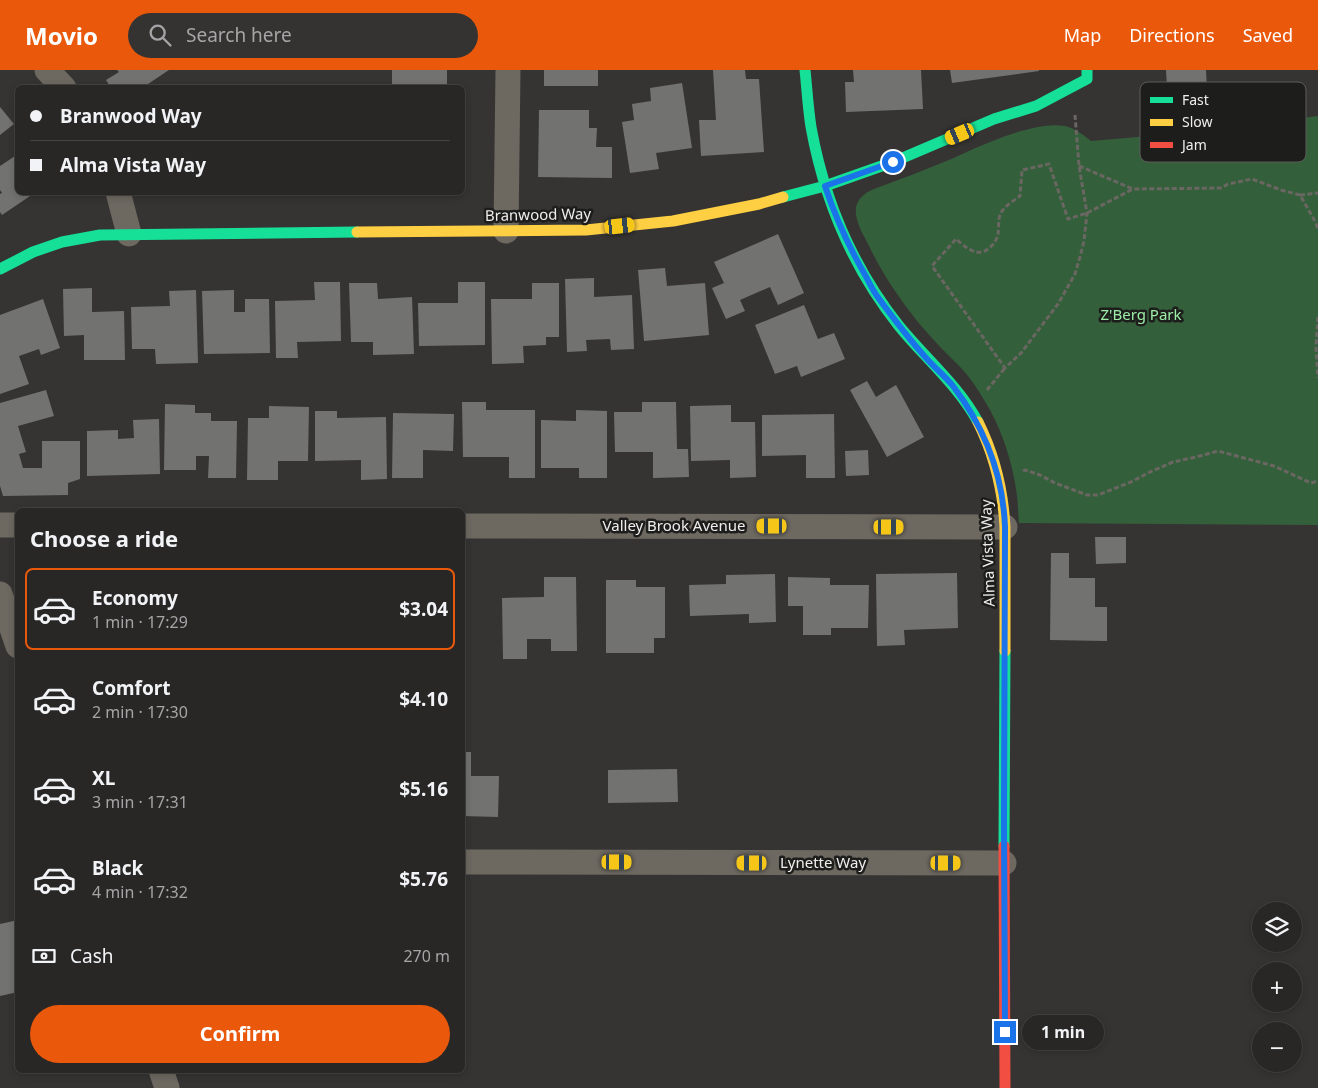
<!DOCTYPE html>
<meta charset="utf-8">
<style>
body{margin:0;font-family:"Noto Sans",sans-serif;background:#343332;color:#f1f3f6;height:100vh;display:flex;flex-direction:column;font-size:19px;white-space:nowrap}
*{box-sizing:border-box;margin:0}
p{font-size:16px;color:#a5a5a7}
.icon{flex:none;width:28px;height:28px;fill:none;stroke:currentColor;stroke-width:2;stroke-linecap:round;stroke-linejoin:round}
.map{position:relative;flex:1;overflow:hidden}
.drawer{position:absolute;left:15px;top:438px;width:450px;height:565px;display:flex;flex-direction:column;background:#282726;border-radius:8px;box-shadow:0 2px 8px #0003,0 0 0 1px #444443}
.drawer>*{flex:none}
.banner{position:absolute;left:15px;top:15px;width:450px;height:110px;border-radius:8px;box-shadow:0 2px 8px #0003,0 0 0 1px #444443;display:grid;align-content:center;height:110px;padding:0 15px;background:#282726}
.controls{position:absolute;left:1252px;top:832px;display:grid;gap:10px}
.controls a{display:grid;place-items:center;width:50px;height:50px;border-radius:50%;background:#282726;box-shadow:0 2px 8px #0003,0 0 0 1px #444443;font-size:25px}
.end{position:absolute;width:22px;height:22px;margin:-11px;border:6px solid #1a73e8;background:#fff;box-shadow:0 0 0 2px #fff}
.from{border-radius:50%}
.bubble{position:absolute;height:35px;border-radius:18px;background:#282726;box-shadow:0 2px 8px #0003,0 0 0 1px #444443;font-size:16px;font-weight:700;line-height:35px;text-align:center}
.car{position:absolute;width:15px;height:30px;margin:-15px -8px;border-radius:6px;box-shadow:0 0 4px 1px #0007;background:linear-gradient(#f5c518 24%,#345 0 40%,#f5c518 0 76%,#345 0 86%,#f5c518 0)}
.banner b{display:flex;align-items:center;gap:18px;height:48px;font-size:19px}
.banner b+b{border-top:1px solid #444443}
.banner i{width:12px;height:12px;background:#f1f3f6}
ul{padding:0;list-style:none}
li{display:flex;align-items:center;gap:15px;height:82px;margin:0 10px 8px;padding:0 5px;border:2px solid transparent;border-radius:8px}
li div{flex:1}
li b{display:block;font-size:19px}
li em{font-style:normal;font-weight:700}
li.selected{border-color:#ea580c}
li>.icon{width:45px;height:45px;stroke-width:1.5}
h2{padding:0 15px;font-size:22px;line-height:60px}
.pay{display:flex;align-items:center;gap:12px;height:55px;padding:0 15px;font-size:19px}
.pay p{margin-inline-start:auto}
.primary-button{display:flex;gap:10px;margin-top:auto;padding:10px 15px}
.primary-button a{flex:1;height:58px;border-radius:30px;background:#ea580c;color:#fff;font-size:20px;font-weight:700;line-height:58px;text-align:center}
header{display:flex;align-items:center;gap:30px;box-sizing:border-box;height:70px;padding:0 25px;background:#ea580c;color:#fff}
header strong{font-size:24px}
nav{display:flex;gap:28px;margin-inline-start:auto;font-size:18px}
.search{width:350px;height:45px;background:#343332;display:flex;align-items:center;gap:12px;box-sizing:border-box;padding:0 18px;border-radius:28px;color:#a5a5a7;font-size:19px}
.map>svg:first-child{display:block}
.green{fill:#345f3b}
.building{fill:#727271}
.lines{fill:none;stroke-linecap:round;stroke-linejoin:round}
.path{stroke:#6a6762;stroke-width:3;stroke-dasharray:5 2.5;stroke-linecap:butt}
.street{stroke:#6d6961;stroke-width:25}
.fast{stroke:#16e098;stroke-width:11}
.slow{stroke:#ffcf43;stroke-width:11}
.jam{stroke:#f24e42;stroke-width:11}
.route{stroke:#1a73e8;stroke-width:6}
.labels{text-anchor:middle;stroke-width:5;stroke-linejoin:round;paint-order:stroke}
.street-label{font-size:15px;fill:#efeeec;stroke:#1d1d1b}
.park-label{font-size:15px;fill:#9ceca7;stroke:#1d1d1b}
.key{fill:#1d1d1b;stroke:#5c5c5a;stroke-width:1}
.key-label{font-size:14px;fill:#efeeec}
</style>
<header>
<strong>Movio</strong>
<div class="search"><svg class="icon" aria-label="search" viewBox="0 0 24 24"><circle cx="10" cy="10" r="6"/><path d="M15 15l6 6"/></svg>Search here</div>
<nav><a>Map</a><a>Directions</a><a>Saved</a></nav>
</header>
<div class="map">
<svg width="1318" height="1018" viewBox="0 0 1318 1018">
<rect width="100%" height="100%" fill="#353433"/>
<!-- green -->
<path class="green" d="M1318 46V455L1019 453C1018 442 1018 430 1016 419 1012 392 1003 364 990 340 982 326 973 311 962 299 949 286 935 272 923 258 902 233 883 205 869 176 864 166 857 155 856 144 854 131 864 123 874 119 899 110 924 100 949 90 978 77 1034 50 1065 56 1074 58 1084 65 1091 71L1196 62Z"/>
<!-- building -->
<path class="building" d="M117 0H169L142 18H111L106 10 119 2Z
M392 0H447V18H392Z
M544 0H598V16H544Z
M713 0H745L746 9H759L764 82 701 86 699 50H716Z
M853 0H921L923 39 846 42 845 12H854Z
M950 0H1039V1L952 13Z
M1166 0H1206L1209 58 1150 61 1148 36 1168 35Z
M682 13 692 78 656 83 659 99 630 103 622 52 634 50 632 34 651 31 650 18Z
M0 37 14 54 0 65Z
M539 40H589V58H597L596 77H612V108L538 107Z
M18 84V122H36L2 145 0 142V124L2 123 0 120V96Z
M778 164 804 223 778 235 770 217 740 230 745 241 726 249 712 218 724 213 714 192Z
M665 198 667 216 705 213 709 265 644 271 638 200Z
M594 208V227L632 225 634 279 611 280 610 269 586 270 587 281 567 282 565 209Z
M314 212H340L341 271 297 272 298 288H276L275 231 315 230Z
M458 212H485V275L419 276 418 233H458Z
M349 213H377L378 229 412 227 414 284 373 285V272H351Z
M532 213H559V267H546V275L523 276 524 293 492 294 491 229H532Z
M92 218V242L124 241 125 290H84V265L64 266 63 219Z
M196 220 198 293 156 294 155 279H132L131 237 170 236 169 221Z
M234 220V242H245V229H269L270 283 204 284 202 221Z
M43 229 60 278 41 285 39 279 19 286 29 314 0 324V245Z
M804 235 818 269 834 263 845 289 801 307 797 296 775 304 755 255Z
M867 311 876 327 896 315 924 367 887 387 850 320Z
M46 320 54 346 18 356 26 382 19 384 23 398H42V371H80V409L68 413V425L3 426 0 416V333Z
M462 332H486V340H535V408H509V387H463Z
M642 332H676L677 379H688L689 407 653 408V382H615L614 342H642Z
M165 334 195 335V343H211V351H237L236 408H208L209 386H196V400H164Z
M731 335V352H755L756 407 730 408V390L691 391 690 336Z
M269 336 309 337 308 391H278V410H247L248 348H269Z
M576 340 607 341V408H579V398H541V350L576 351Z
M315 341H337V348L386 347 387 409 361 410V390L315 391Z
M393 343 454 344 453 381 423 380V408H392Z
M834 344 835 408H806V385L762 386V345Z
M159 349 160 404 87 406V361L118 360V369L134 368 133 350Z
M868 380 869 405 846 406 845 381Z
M1095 467H1126V493L1096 494Z
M1051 483H1069V508H1095V537H1107V571L1050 570Z
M957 503 958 558 904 560 905 575 877 576 876 504Z
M775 504 776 552 749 553V544L690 546 689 515 726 514V505Z
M544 507H576L577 581H551V569H527V589H503L502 528 544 527Z
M788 507 830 508V515H869L868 558H831V565H803V536H788Z
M606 510H636V517H665V568H654V583H606Z
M462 682H471V706H499L498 747 462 746Z
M677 699 678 732 608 733V700Z
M18 850V876L14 877 18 890V922L0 926V854Z"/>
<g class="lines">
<!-- path -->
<path class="path" d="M1075 45 1079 96 1087 143 1084 171 1080 187 1075 204 1058 234 1021 283 1005 298 932 196 956 169C962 174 968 180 976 182 986 184 996 174 998 164 999 158 998 151 1000 145 1003 137 1013 131 1020 126L1022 100 1049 94 1068 149 1087 143 1133 119
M1079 96 1133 119 1221 118 1228 114 1252 109 1281 120 1300 125 1316 153 1318 160
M1300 125 1318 123
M1318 247 1316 277 1318 308
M987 320 1005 298
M1023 401 1025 400 1040 405 1055 413 1087 425H1098L1131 412 1150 402 1173 392 1196 387 1218 381 1274 396 1311 413 1318 411"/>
<!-- street -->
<path class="street" d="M47 0 64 18
M118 122 129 164
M506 161 508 0
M0 455H18
M462 456 1005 457
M0 524 18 576
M462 792 1004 793
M161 1000 167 1018"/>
<!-- fast -->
<path class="fast" d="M805 0C807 19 808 38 811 57 824 129 853 198 899 256 925 288 958 315 978 352
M783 127 825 116 893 92 994 49 1036 36 1087 9V0
M0 199 33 182 62 172 100 165 357 162
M1004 776 1005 581"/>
<!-- slow -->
<path class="slow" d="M357 162 586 160 673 151 759 134 783 127
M978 352C995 386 1003 420 1005 457V581"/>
<!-- jam -->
<path class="jam" d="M1004 776 1005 1018"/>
</g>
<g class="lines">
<!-- route -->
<path class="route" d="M893 92 825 116C835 146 848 175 864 203 868 210 872 219 877 226 893 248 909 269 927 289 935 298 945 306 953 316 985 358 1003 404 1005 457L1004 751 1005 962"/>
</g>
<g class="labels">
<!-- street labels -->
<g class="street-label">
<text transform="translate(538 145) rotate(-1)" y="5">Branwood Way</text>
<text x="674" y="461">Valley Brook Avenue</text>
<text transform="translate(988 483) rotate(-92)" y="5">Alma Vista Way</text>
<text x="823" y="798">Lynette Way</text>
</g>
<!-- park labels -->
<g class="park-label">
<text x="1141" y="250">Z'Berg Park</text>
</g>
</g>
<!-- legend -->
<rect x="1140" y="12" width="166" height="80" rx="8" class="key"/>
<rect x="1150" y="27" width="23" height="6" fill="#16e098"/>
<rect x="1150" y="49" width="23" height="7" fill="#ffcf43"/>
<rect x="1150" y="72" width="23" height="6" fill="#f24e42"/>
<g class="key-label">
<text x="1182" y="35">Fast</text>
<text x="1182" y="57">Slow</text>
<text x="1182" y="80">Jam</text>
</g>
</svg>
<div class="controls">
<a><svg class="icon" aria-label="layers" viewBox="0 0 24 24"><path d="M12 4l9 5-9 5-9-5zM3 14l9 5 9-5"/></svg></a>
<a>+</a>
<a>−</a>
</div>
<i class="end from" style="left:893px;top:92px"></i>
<i class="end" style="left:1005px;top:962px"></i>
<div class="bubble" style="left:1022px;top:945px;width:82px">1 min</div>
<i class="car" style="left:960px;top:64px;rotate:247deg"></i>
<i class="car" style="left:620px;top:156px;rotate:84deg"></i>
<i class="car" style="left:772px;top:456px;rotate:270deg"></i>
<i class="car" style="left:889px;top:457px;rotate:90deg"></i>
<i class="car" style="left:617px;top:792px;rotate:90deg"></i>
<i class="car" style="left:752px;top:793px;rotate:270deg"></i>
<i class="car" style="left:946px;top:793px;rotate:90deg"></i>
<div class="banner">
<b><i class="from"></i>Branwood Way</b>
<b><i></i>Alma Vista Way</b>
</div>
<section class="drawer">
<h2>Choose a ride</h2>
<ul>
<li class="selected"><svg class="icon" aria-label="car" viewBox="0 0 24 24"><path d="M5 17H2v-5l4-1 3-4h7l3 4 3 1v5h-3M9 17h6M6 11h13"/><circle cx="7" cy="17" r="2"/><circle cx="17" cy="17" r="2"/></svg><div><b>Economy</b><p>1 min · 17:29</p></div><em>$3.04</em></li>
<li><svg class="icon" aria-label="car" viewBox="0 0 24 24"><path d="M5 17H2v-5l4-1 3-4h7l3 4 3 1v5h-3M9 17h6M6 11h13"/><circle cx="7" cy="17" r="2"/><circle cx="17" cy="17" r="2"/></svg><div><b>Comfort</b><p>2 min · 17:30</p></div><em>$4.10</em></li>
<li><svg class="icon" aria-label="car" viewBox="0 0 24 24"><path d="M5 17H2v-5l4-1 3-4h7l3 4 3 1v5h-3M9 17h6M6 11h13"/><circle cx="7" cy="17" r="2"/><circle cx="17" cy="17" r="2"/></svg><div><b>XL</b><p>3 min · 17:31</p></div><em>$5.16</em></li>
<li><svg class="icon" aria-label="car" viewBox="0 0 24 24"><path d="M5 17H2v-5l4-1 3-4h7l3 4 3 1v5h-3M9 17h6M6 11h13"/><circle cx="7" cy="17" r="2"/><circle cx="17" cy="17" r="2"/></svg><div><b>Black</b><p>4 min · 17:32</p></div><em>$5.76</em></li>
</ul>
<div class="pay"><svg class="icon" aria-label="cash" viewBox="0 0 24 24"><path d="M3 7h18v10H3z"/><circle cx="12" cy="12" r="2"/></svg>Cash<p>270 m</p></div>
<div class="primary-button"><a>Confirm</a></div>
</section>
</div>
